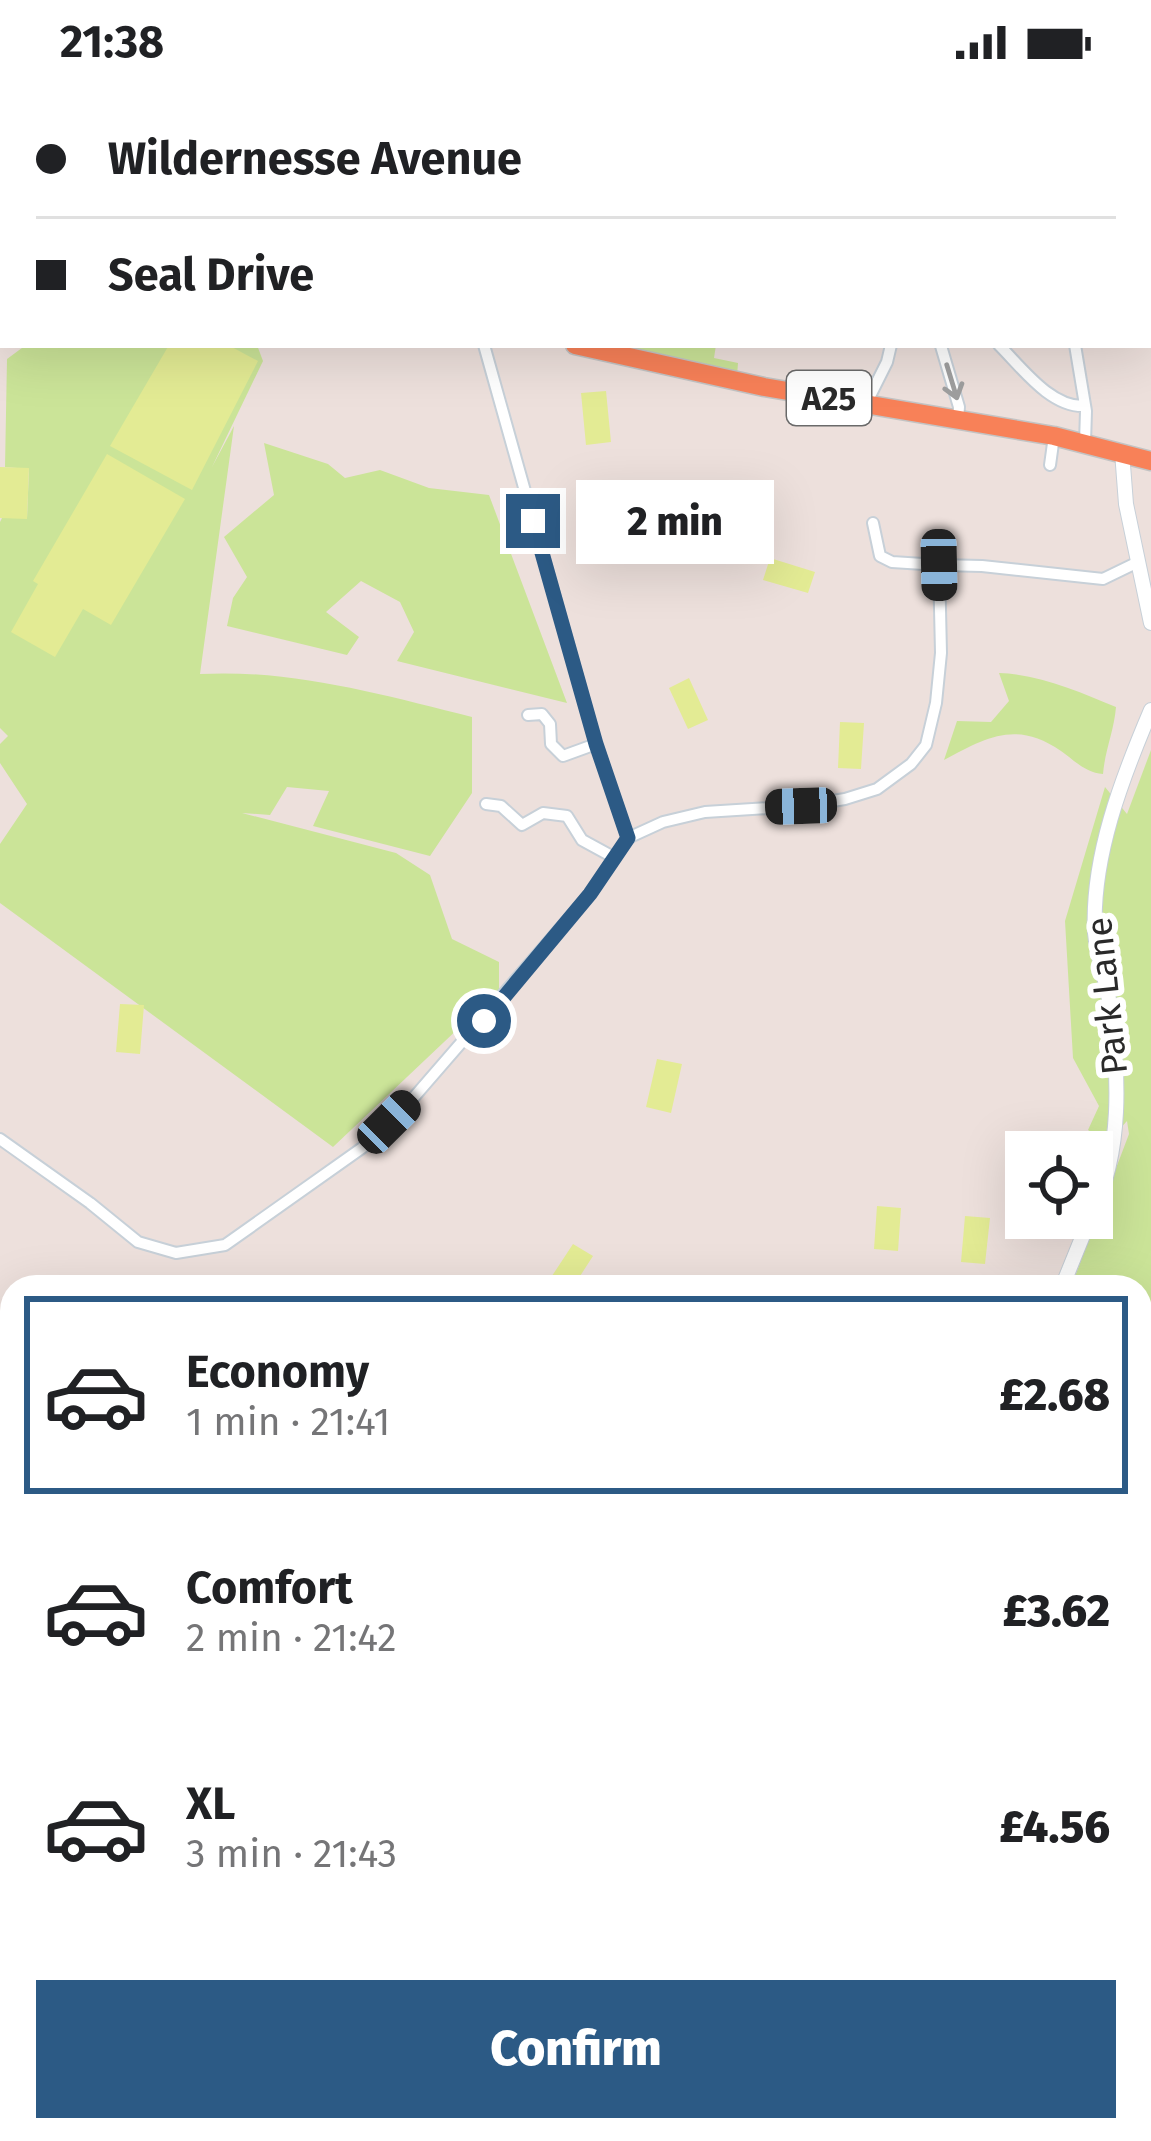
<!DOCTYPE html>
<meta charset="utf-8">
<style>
body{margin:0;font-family:"Fira Sans",sans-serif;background:#f2f2f2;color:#202124;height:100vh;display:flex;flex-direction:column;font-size:45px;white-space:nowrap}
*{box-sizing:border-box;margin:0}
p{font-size:39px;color:#757577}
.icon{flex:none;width:66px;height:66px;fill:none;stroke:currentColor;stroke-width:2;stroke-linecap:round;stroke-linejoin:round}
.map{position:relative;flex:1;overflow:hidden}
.sheet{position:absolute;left:0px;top:1191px;width:1152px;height:867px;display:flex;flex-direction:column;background:#fff;border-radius:36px 36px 0 0;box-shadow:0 12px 48px #0002}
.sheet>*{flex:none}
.hud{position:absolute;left:0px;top:0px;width:1152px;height:264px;box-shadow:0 12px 48px #0002;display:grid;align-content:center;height:264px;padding:0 36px;background:#fff}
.buttons{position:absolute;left:1005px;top:1047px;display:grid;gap:24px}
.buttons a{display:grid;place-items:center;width:108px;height:108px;border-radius:0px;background:#fff;box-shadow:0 12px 48px #0002;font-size:60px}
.end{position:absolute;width:54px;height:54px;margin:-27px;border:15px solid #2c5a85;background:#fff;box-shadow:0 0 0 6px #fff}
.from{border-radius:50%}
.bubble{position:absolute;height:84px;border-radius:0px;background:#fff;box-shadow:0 12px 48px #0002;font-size:39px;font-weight:800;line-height:84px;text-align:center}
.car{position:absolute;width:36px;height:72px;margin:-36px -18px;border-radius:15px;box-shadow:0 0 9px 3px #0007;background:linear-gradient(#222 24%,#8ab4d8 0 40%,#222 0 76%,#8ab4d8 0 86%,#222 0)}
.hud b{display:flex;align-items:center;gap:42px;height:114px;font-size:45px}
.hud b+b{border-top:3px solid #e0e0e0}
.hud i{width:30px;height:30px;background:#202124}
ul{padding:21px 0 0;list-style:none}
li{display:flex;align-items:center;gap:36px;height:198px;margin:0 24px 18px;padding:0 12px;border:6px solid transparent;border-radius:0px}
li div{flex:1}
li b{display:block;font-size:45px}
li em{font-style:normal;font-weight:800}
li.on{border-color:#2c5a85}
li>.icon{width:108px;height:108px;stroke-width:1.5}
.action{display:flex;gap:24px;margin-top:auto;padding:24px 36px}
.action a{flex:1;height:138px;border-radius:0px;background:#2c5a85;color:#fff;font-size:48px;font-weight:800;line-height:138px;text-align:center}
.status{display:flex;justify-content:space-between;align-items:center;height:84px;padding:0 60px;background:#fff;direction:ltr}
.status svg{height:33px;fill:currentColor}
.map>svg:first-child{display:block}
.green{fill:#cbe498}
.pitch{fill:#e3eb94}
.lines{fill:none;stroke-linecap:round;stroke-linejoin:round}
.minor-casing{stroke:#c7d0d8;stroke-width:14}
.tertiary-casing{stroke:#c7d0d8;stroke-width:16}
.trunk-casing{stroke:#c3c3c3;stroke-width:21}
.minor{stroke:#fff;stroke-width:10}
.tertiary{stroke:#fff;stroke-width:14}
.trunk{stroke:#f88158;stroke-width:18}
.oneway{stroke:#9f9f9f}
.route{stroke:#2c5a85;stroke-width:15}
.labels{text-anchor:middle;stroke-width:12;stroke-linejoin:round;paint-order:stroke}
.shield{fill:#fff;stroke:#6a6a6a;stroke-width:3}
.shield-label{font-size:33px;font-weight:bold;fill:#2a2a2a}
.street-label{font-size:36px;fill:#2a2a2a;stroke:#fff}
</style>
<div class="status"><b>21:38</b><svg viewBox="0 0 49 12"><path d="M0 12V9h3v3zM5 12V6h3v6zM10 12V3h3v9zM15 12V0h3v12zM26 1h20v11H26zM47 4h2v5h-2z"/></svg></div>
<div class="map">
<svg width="1151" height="2057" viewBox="0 0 1151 2057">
<rect width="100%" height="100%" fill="#ede0dc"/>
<!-- green -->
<path class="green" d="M26 261H257L263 277 212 383 234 342 200 590C292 585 383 611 472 633V709L430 772 313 742 329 707 287 703 270 731 242 729 396 769 430 791 452 855 499 878V906L333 1063 0 819V760L27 720 0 679V660L8 652 0 644V438L2 434H27L29 385 5 383 7 275Z
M588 261H716L714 274 738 279 737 292Z
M264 359 328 380 345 394 380 386 429 404 489 411 567 619 397 577 414 548 400 518 361 497 326 528 359 553 347 571 227 542 233 514 247 493 224 453 274 411Z
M999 589C1039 590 1080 608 1116 623 1114 647 1105 666 1103 690 1086 689 1075 677 1061 667 1017 636 986 653 944 676L957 637 991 638 1009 617Z
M1151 666V2057H938L934 2046H1140V1203H1071L1129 1050 1127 1037 1107 1059 1088 1046 1099 1022 1073 974 1065 837 1105 703 1127 730Z"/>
<!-- pitch -->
<path class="pitch" d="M169 261H228L258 277 192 406 110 362Z
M606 307 611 358 586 361 581 309Z
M107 370 185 415 111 541 83 525 55 573 11 548 38 500 33 497Z
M0 383 29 384 27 435 0 434Z
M770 474 815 488 808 509 763 496Z
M689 594 708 636 688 645 669 604Z
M840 638 864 639 861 685 838 684Z
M120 920 144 921 140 970 116 968Z
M657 975 682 980 671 1029 646 1023Z
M877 1122 901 1124 898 1167 874 1165Z
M965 1132 990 1134 985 1180 961 1178Z
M573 1160 593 1172 573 1203H556L548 1198Z"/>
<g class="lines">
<!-- minor casing -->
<g class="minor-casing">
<path id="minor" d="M86 0 91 3
M116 0V3
M212 3V0
M270 3 271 0
M523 3 524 0
M1149 43 1151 36
M484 261 596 660 628 754
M999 261C1022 284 1051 324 1085 322
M1075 261 1086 327 1085 359
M941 262 959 323 958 335
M866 320 887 278 891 261
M1050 381 1054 352
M873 439 880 472 892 478 939 481
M528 631 542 630 550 640 551 660 563 672 596 660
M486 720 501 722 522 741 543 729 567 732 582 756 615 774
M0 1055 90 1119 138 1158 176 1169 225 1161 362 1064 415 1012 590 810 628 754 663 738 705 728 801 722 845 715 877 705 911 680 926 661 936 619 941 569 939 481 982 482 1103 495 1136 479
M0 1575 12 1572
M28 2057 32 2046"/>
</g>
<!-- tertiary casing -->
<g class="tertiary-casing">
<path id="tertiary" d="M887 0 888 3
M1122 368 1126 420 1151 539
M1092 1131C1123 1066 1119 991 1110 922 1107 897 1097 873 1095 849 1091 774 1122 694 1151 626
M1062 1203 1090 1134
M1140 2014 1151 2050"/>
</g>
<!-- trunk casing -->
<g class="trunk-casing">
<path id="trunk" d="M0 201H3
M575 261 764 303 1054 352 1151 377"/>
</g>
<!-- minor -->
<use href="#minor" class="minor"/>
<!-- tertiary -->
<use href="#tertiary" class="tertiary"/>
<!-- trunk -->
<use href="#trunk" class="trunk"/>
</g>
<!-- one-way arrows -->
<defs><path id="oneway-shaft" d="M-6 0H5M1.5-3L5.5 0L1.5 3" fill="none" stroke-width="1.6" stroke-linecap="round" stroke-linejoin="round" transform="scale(3)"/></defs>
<use class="oneway" href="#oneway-shaft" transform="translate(952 298) rotate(73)"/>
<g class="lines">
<!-- route -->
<path class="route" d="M484 937 590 810 628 754 596 660 533 437"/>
</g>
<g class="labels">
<!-- shield labels -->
<rect class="shield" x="787" y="287" width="84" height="54" rx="9"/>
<g class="shield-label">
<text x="829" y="326">A25</text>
</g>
<!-- street labels -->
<g class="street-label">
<text transform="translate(1106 912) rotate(-96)" y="13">Park Lane</text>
</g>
</g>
</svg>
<div class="buttons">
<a><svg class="icon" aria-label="locate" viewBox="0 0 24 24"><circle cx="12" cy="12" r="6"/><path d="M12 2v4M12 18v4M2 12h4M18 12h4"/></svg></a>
</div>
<i class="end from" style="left:484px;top:937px"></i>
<i class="end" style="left:533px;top:437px"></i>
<div class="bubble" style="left:576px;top:396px;width:198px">2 min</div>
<i class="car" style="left:939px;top:481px;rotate:179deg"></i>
<i class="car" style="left:801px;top:722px;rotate:268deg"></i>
<i class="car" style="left:389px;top:1038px;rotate:45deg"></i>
<div class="hud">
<b><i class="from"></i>Wildernesse Avenue</b>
<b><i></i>Seal Drive</b>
</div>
<section class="sheet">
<ul>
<li class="on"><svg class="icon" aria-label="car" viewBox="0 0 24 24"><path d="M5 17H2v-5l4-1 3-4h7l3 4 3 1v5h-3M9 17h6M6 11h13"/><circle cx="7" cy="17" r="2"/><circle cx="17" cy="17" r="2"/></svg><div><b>Economy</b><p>1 min · 21:41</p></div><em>£2.68</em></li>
<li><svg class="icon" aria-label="car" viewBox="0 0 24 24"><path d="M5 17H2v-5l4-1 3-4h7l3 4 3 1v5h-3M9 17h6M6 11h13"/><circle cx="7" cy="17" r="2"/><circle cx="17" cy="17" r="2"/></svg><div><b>Comfort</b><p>2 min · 21:42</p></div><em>£3.62</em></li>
<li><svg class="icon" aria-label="car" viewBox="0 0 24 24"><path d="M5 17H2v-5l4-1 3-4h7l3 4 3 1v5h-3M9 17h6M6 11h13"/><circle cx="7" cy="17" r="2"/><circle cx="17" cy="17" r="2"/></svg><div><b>XL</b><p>3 min · 21:43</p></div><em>£4.56</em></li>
</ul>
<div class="action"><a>Confirm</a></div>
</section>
</div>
